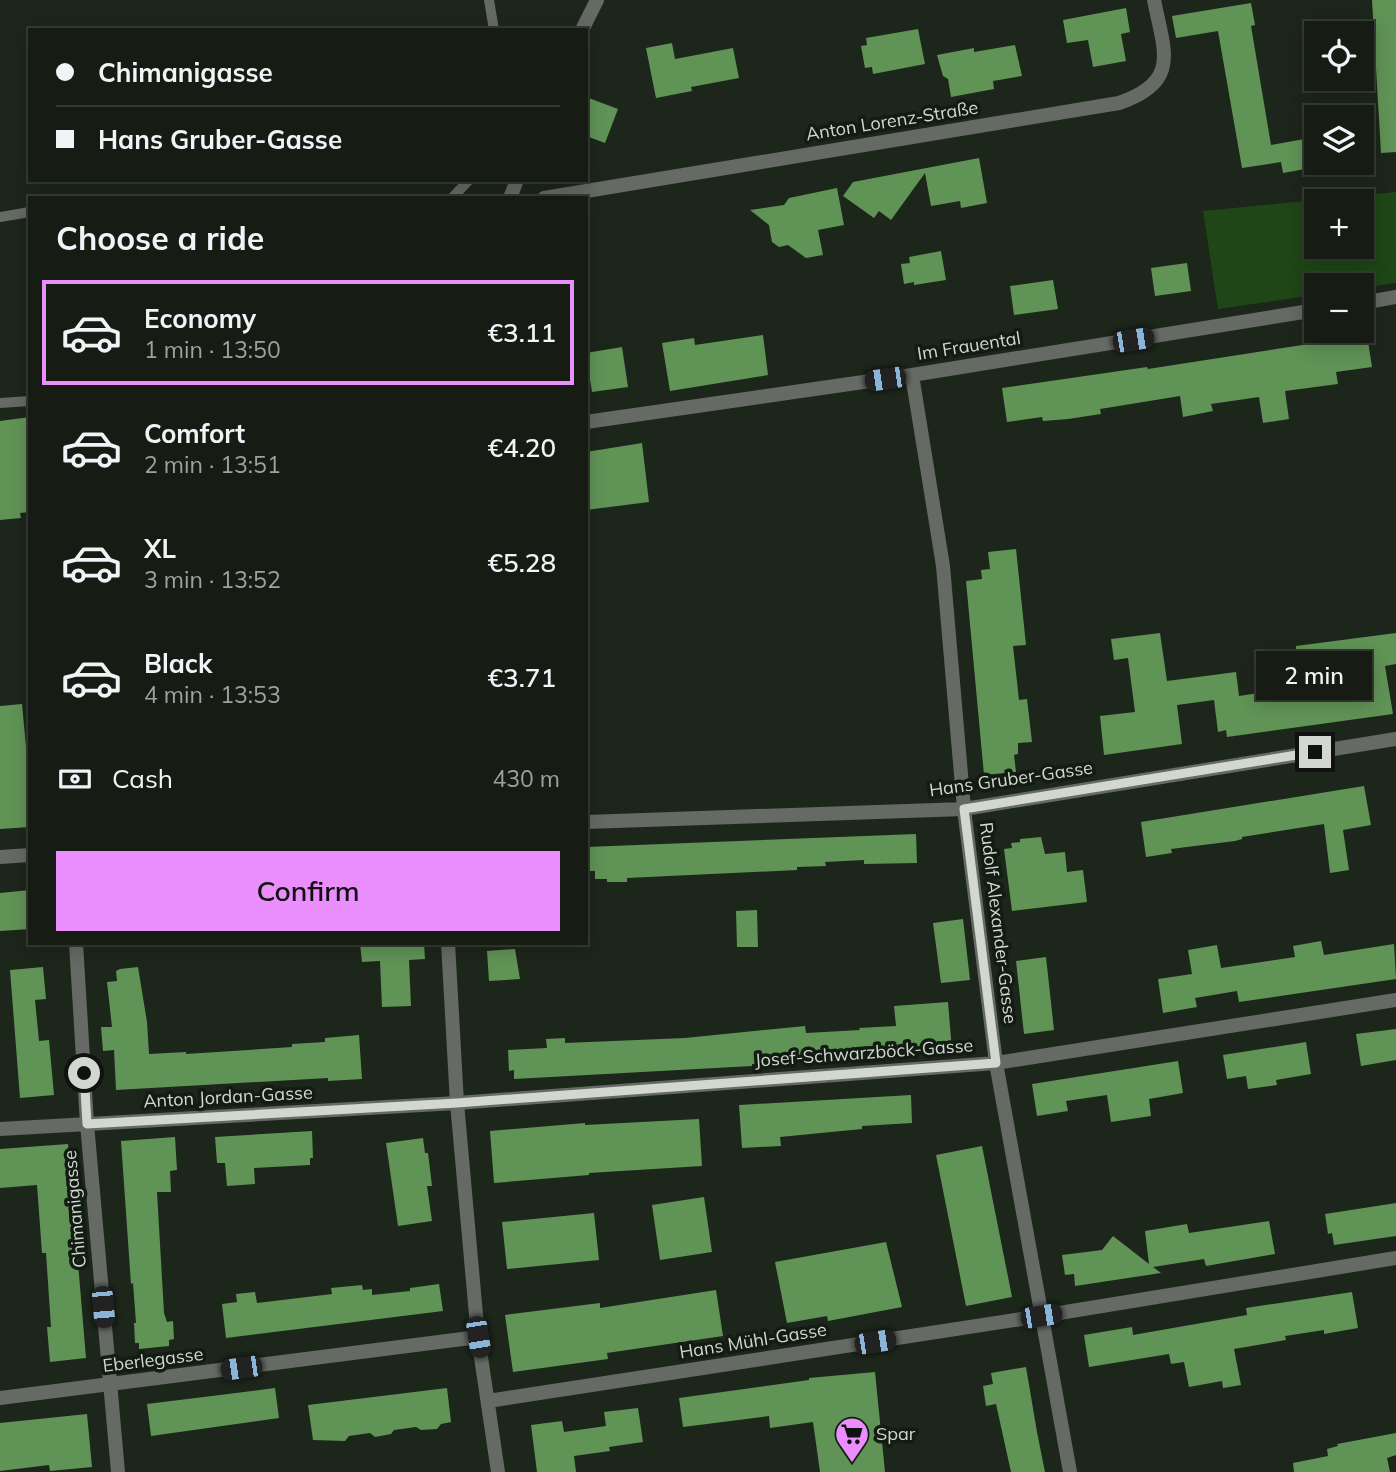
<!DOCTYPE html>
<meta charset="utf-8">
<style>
body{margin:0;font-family:Mulish,sans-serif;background:#232922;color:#f1f3f6;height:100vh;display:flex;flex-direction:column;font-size:26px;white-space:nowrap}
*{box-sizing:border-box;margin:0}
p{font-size:23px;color:#9ea1a0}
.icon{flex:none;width:38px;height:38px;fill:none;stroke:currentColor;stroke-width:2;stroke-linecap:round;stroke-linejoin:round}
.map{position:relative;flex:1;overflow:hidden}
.panel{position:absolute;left:28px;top:196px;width:560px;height:749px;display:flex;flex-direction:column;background:#161c14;border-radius:0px;box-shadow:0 4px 18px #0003,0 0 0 2px #353a34}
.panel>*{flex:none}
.banner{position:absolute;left:28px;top:28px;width:560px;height:154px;border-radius:0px;box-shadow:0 4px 18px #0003,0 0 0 2px #353a34;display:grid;align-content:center;height:154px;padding:0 28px;background:#161c14}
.buttons{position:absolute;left:1304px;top:21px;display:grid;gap:14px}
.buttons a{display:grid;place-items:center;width:70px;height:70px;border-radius:0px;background:#161c14;box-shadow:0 4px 18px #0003,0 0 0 2px #353a34;font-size:35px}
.end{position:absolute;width:32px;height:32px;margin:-16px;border:9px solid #d2d8d0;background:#111;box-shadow:0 0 0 4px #111}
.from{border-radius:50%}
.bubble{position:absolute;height:49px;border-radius:0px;background:#161c14;box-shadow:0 4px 18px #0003,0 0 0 2px #353a34;font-size:23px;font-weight:600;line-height:49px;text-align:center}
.car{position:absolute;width:21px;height:42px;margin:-21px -10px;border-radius:9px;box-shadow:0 0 5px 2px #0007;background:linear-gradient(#222 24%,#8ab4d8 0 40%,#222 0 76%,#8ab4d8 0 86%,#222 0)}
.banner b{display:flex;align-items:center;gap:24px;height:66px;font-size:26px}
.banner b+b{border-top:2px solid #353a34}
.banner i{width:18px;height:18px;background:#f1f3f6}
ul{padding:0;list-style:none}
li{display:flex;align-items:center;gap:21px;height:105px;margin:0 14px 10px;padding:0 14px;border:4px solid transparent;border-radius:0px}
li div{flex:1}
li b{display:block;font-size:26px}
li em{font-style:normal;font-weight:600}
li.current{border-color:#ea8dfd}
li>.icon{width:63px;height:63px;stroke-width:1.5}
h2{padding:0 28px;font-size:32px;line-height:84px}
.pay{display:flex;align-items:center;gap:18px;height:77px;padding:0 28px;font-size:26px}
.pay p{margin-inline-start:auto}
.cta{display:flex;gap:14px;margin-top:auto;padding:14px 28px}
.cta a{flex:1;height:80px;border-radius:0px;background:#ea8dfd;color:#111;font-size:28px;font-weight:600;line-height:80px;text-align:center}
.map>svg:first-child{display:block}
.green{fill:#1e4616;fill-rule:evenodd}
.building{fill:#609356}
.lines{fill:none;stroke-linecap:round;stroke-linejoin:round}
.service{stroke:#656a65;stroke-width:10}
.minor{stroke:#656a65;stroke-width:14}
.route{stroke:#d2d8d0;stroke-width:9}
.labels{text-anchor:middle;stroke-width:7;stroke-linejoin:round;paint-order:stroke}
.street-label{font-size:18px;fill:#d2d8d0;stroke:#131c12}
.poi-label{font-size:18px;fill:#d2d8d0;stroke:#131c12;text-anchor:start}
</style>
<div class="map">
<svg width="1396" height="1472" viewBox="0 0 1396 1472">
<rect width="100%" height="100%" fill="#1d261b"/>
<!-- green -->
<path class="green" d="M1396 192V283L1362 288V285H1316V295L1218 309 1203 211ZM1316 201H1362V247H1316Z"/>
<!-- building -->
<path class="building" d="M1372 0H1396V152L1381 153Z
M1251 3 1255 25 1251 26 1271 145 1316 137V167L1283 173 1281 162 1242 168 1218 31 1176 38 1172 16Z
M1126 8 1130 32 1121 34 1126 61 1093 67 1088 40 1067 43 1063 20Z
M918 29 925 64 873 74 872 67 865 68 861 46 867 45 866 38Z
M672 43 675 59 733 48 739 78 691 87 692 91 656 98 646 48Z
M1015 45 1022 76 993 81 994 89 951 97 948 79 943 76 937 55 974 48V52Z
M586 97 618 109 605 143 586 136Z
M979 158 987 203 961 208 960 201 931 206 925 173 891 220 879 211 874 218 843 196 853 182Z
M837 188 844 225 818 230 823 255 806 258 788 245 779 247 772 242 769 225 750 210 784 205 789 198Z
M941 251 946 280 914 285V282L904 284 901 264 910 263 909 257Z
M1187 263 1191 291 1155 296 1151 268Z
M1053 280 1058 309 1014 315 1010 286Z
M763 335 768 375 670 391 662 343 694 338 695 345Z
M1367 335 1372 367 1336 372 1338 384 1285 391 1289 419 1263 423 1259 397 1211 404 1213 411 1183 417 1180 396 1100 409 1101 414 1068 419 1043 421 1042 417 1007 422 1002 388 1147 367 1148 369Z
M622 347 628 387 592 392 586 353Z
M30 417V512L20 513 21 518 0 520V421Z
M642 443 649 502 586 510V452Z
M1016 549 1026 645 1013 646 1019 700 1027 699 1032 742 1018 743V754L1014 755 1016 772 984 775 966 581 982 579 981 570 990 569 988 552Z
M1160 633 1167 681 1236 672 1239 696 1285 689 1280 650 1296 649V646L1396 633V664L1385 666 1393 714 1227 737 1226 730 1218 732 1214 700 1177 705 1182 744 1104 755 1100 716 1135 712 1128 658 1114 660 1111 639Z
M22 704 30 789V827L0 829V706Z
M1364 786 1371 825 1343 830 1349 870 1330 873 1324 824 1242 837V839L1235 841 1171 849 1172 853 1146 857 1141 822Z
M916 834 917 863 864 864V860L825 862 826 866 797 867V870L627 878V882H607V879H595V871H586V847Z
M1041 837 1045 854 1065 852 1067 872 1083 870 1087 902 1012 911 1004 849 1012 848 1011 843 1020 842V839Z
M30 890V929L0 931V893Z
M757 910 758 947H737L736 911Z
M963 919 970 980 941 983 933 923Z
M1321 941 1324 955 1394 944 1396 979 1239 1002 1237 991 1195 998 1197 1007 1163 1013 1158 979 1192 974 1188 950 1217 945 1221 968 1295 957 1293 946Z
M360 943H424L425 959 409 960 411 1006 382 1007 380 961 362 962Z
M515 949 520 979 489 981 487 951Z
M1046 957 1054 1030 1024 1034 1016 961Z
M43 967 46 999 35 1000 39 1041 49 1040 54 1095 20 1098 10 970Z
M138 967 147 1022 149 1054 186 1052V1054L292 1047V1044L325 1042V1038L359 1035 362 1079 328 1081V1078L116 1090 114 1050 103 1051 101 1027H112L107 982 117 981 116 971 120 969Z
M948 1002 952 1051 752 1064V1066L514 1079V1070L509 1071 508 1050 547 1048 546 1039 565 1038V1043L685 1038 805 1026 806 1033 860 1030 859 1028 896 1026 894 1006Z
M1396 1029V1060L1361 1066 1356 1034Z
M1306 1042 1311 1074 1276 1080 1277 1085 1248 1089 1246 1076 1227 1079 1223 1055Z
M1178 1061 1183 1093 1149 1099 1151 1116 1111 1122 1107 1095 1066 1101 1068 1111 1037 1116 1032 1084Z
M911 1095 912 1123 862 1126V1129L780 1137 781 1146 742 1148 739 1105Z
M699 1119 702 1166 589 1173V1175L494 1183 490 1131 585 1123V1125Z
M312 1131 313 1158H310V1165L254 1168 255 1184 227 1186 225 1163H217L215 1137Z
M175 1137 177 1170 170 1171 171 1192H157L164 1313 167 1322 173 1321 174 1339 169 1340V1346L139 1349V1343H135L134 1323H136L133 1283 131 1284 121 1141Z
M423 1138 425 1153H428L432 1186H427L432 1221 398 1226 386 1143Z
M68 1144 86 1358 50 1362 47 1327H51L46 1253H42L37 1185 0 1188V1149Z
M982 1146 1012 1297 966 1306 936 1155Z
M704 1197 712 1252 660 1260 652 1205Z
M1396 1203V1236L1334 1245 1332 1233 1328 1234 1325 1214Z
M594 1213 599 1260 507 1269 502 1222Z
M1269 1221 1275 1254 1206 1266 1204 1259 1153 1267 1161 1273 1075 1286 1074 1274 1065 1275 1062 1255 1102 1250 1113 1236 1149 1264 1145 1231 1187 1224 1189 1233Z
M886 1242 902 1307 828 1321 827 1316 787 1323 775 1262Z
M439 1284 443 1311 226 1338 222 1304 237 1302 236 1294 255 1292 257 1303 332 1294 331 1288 362 1285 363 1290 372 1289V1295L410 1291V1288Z
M716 1290 723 1336 607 1353 608 1359 513 1372 505 1315 600 1303V1308Z
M1352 1292 1358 1328 1324 1334V1330L1285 1336 1286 1340 1234 1349 1241 1385 1223 1388 1222 1381 1189 1387 1184 1362 1171 1364 1169 1354 1089 1367 1084 1335 1132 1327 1133 1335 1247 1315 1246 1308Z
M1026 1367 1037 1432 1045 1472H1011L996 1404 986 1406 983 1386 993 1384 991 1373Z
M875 1372 885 1472H820L813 1422 770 1428 769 1416 683 1427 679 1398 809 1380V1378Z
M275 1388 279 1418 151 1436 147 1404Z
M447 1388 451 1422 441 1424 437 1429 421 1430 416 1427 394 1430 391 1434 375 1437 370 1433 349 1436 345 1441 313 1440 308 1405Z
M638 1408 643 1442 609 1447 610 1451 574 1456 576 1472H537L531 1425 562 1421 564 1432 606 1426 604 1412Z
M87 1414 92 1467 50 1471 49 1465 0 1471V1423Z
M1396 1433V1455L1387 1458 1390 1472H1294L1293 1463 1328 1456 1327 1449 1338 1446 1337 1444Z"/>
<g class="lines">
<!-- service -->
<path class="service" d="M489 0 494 30
M452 198 469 180
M0 217 30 212
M0 403 30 401"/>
<!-- minor -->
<path class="minor" d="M582 30 597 0
M510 198 517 180
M544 198 1119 103C1181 82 1164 51 1154 0
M1362 303 1396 297
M912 375 943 566 964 809 996 1063 1070 1472
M586 422 912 375 1316 310
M586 822 964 809 1396 739
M0 857 30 855
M76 943 87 1124 118 1472
M448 943 457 1103 478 1337 498 1472
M0 1129 457 1103 996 1063 1396 1000
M0 1398 478 1337
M488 1401 1041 1316 1396 1258"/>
</g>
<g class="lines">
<!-- route -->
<path class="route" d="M84 1073 87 1124 457 1103 996 1063 964 809 1315 752"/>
</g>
<!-- icons -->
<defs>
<g id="supermarket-pin" transform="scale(1.75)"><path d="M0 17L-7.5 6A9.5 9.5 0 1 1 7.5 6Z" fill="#ea8dfd" stroke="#131c12"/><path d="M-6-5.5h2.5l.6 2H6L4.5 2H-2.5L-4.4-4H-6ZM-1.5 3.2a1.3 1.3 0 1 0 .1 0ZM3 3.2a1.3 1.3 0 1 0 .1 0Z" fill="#111"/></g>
</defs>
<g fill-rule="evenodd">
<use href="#supermarket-pin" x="852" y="1434"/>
</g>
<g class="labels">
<!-- street labels -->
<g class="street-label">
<text transform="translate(892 121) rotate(-9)" y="6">Anton Lorenz-Straße</text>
<text transform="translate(969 346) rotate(-9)" y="6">Im Frauental</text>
<text transform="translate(1011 779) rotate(-8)" y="6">Hans Gruber-Gasse</text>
<text transform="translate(998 923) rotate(83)" y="6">Rudolf Alexander-Gasse</text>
<text transform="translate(864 1053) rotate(-4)" y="6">Josef-Schwarzböck-Gasse</text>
<text transform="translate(228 1097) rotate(-3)" y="6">Anton Jordan-Gasse</text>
<text transform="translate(75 1209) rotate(-95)" y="6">Chimanigasse</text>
<text transform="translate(753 1341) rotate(-9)" y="6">Hans Mühl-Gasse</text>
<text transform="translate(153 1360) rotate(-7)" y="6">Eberlegasse</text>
</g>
<!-- poi labels -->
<g class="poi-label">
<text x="876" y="1440">Spar</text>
</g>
</g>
</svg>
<div class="buttons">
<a><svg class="icon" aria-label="locate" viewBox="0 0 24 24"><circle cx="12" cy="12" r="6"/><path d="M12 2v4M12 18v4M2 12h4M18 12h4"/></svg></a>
<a><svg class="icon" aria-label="layers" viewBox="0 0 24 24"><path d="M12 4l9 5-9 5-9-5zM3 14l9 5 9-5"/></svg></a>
<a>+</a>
<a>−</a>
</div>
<i class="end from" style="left:84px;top:1073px"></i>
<i class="end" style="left:1315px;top:752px"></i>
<div class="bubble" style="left:1256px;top:651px;width:116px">2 min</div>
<i class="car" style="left:1133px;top:340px;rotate:81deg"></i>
<i class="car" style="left:885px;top:379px;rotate:262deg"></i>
<i class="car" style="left:103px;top:1307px;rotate:175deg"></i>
<i class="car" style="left:1041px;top:1316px;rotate:81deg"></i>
<i class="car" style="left:478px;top:1337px;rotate:171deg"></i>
<i class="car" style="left:875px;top:1342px;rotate:81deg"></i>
<i class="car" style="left:241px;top:1368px;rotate:262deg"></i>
<div class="banner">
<b><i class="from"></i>Chimanigasse</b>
<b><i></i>Hans Gruber-Gasse</b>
</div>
<section class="panel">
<h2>Choose a ride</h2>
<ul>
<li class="current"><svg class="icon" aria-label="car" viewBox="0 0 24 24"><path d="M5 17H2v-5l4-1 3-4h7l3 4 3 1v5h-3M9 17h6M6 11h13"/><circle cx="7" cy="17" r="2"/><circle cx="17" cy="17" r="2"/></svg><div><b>Economy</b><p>1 min · 13:50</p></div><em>€3.11</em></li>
<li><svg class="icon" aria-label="car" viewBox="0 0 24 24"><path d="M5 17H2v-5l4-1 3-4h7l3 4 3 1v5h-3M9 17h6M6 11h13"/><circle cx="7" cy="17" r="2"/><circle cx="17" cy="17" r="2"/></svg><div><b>Comfort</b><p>2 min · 13:51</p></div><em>€4.20</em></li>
<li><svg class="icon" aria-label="car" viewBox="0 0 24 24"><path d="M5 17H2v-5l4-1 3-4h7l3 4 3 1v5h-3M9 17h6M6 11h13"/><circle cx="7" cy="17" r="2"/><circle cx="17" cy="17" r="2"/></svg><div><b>XL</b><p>3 min · 13:52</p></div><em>€5.28</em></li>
<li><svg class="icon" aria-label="car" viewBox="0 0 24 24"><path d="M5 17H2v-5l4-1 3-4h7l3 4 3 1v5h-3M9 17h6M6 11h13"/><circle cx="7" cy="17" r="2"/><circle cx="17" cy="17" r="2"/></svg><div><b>Black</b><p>4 min · 13:53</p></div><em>€3.71</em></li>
</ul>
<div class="pay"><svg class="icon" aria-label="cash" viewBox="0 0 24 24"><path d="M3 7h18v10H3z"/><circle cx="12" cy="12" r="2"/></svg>Cash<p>430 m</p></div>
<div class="cta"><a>Confirm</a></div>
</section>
</div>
